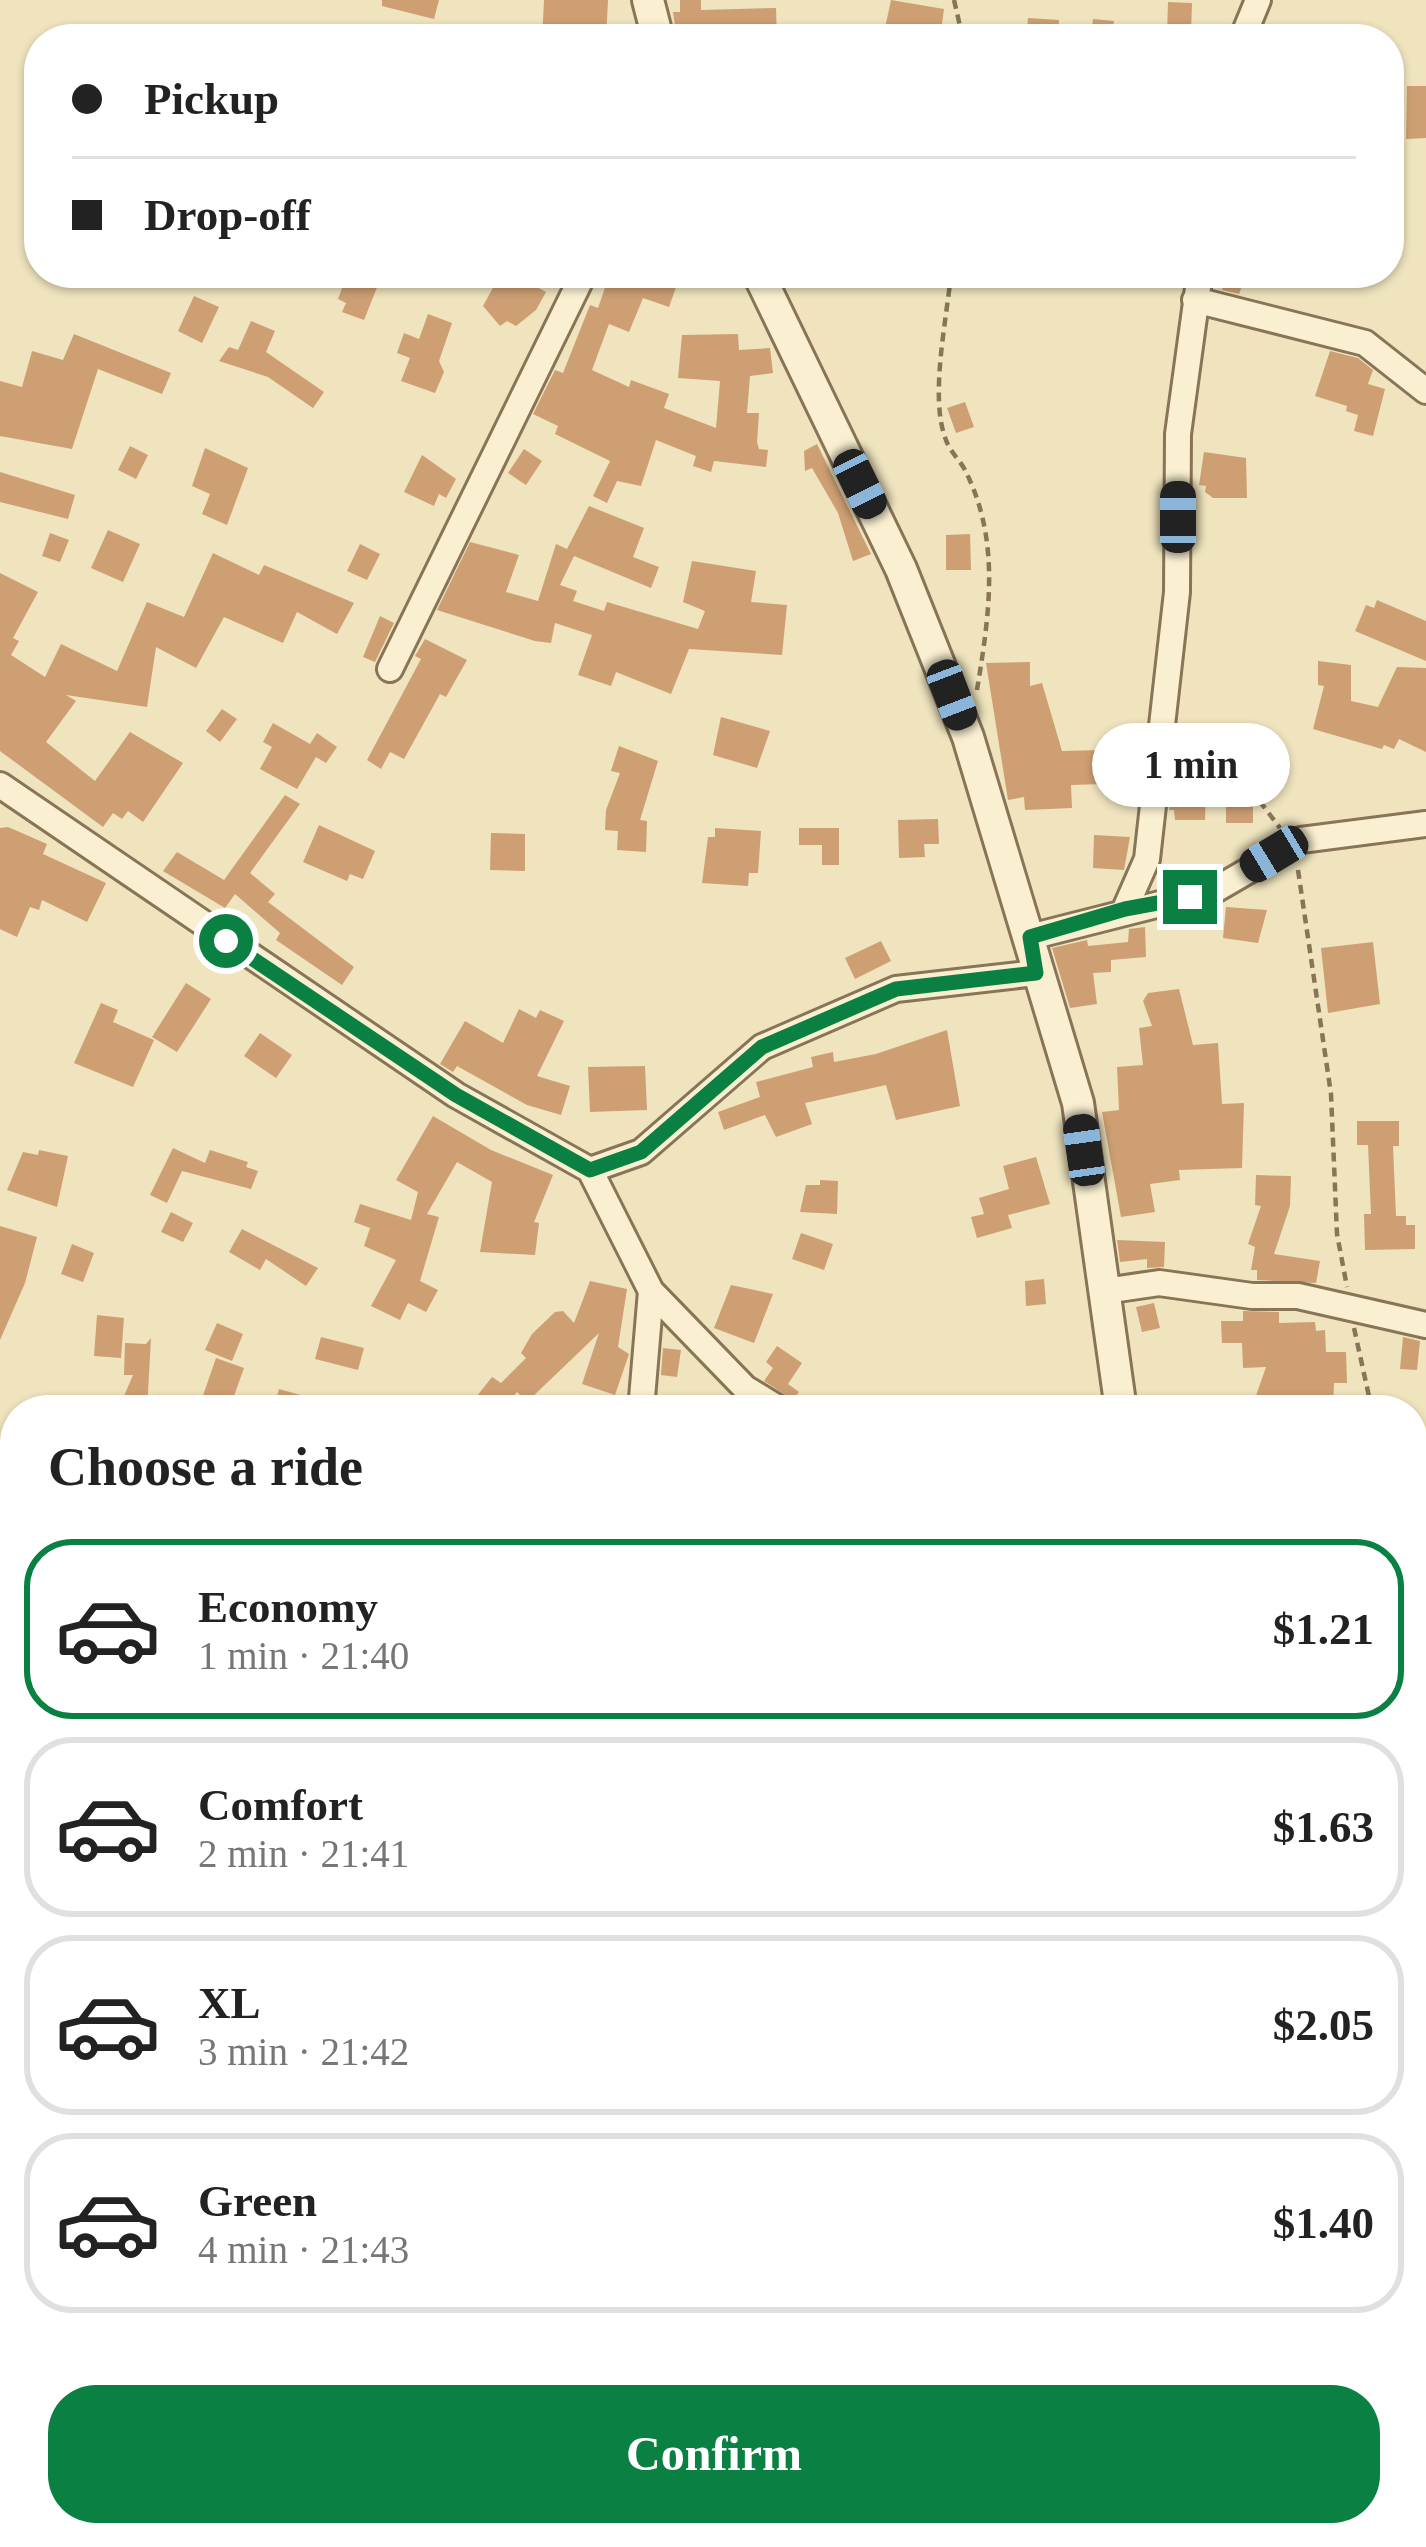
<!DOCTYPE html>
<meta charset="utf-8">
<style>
body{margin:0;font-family:"Times New Roman",serif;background:#f2f2f2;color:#222;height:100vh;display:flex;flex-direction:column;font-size:45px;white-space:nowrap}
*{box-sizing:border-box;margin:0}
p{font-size:39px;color:#767676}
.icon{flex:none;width:66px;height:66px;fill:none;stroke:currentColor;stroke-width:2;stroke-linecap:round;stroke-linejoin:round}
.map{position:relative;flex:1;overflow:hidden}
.panel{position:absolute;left:0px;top:1395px;width:1428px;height:1152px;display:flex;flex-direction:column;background:#fff;border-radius:48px 48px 0 0;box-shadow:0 3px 9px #0004}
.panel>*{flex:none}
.guide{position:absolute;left:24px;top:24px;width:1380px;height:264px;border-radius:48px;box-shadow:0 3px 9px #0004;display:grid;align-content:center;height:264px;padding:0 48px;background:#fff}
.end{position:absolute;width:54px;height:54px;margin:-27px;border:15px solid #0b8043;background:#fff;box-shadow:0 0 0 6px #fff}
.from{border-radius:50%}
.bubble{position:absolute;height:84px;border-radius:42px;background:#fff;box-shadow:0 3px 9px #0004;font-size:39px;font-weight:700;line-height:84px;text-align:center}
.car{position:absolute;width:36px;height:72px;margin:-36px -18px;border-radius:15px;box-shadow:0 0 9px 3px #0007;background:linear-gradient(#222 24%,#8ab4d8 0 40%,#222 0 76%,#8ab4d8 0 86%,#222 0)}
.guide b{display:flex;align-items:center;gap:42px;height:114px;font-size:45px}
.guide b+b{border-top:3px solid #e0e0e0}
.guide i{width:30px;height:30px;background:#222}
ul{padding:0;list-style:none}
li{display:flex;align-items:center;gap:36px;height:180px;margin:0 24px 18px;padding:0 24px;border:6px solid #e0e0e0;border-radius:48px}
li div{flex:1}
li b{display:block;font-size:45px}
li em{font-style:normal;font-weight:700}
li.on{border-color:#0b8043}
li>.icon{width:108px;height:108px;stroke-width:1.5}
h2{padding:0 48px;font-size:54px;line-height:144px}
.primary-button{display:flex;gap:24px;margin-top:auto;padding:24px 48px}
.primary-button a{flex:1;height:138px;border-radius:48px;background:#0b8043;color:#fff;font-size:48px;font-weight:700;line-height:138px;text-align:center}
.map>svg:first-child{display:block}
.building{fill:#ce9f73}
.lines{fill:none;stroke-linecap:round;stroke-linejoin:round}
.minor-casing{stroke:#887457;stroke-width:30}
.tertiary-casing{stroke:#887457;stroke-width:36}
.path{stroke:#887457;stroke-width:4.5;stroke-dasharray:9 6;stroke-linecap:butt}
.minor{stroke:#faf0d1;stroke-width:24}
.tertiary{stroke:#faf0d1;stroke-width:30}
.route{stroke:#0b8043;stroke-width:15}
</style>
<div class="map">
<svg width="1426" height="2547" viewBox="0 0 1426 2547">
<rect width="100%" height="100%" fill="#efe4be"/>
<!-- building -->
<path class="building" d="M382 0H439L434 19 382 6Z
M544 0H608L606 39H542Z
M680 0H701V10L776 8 777 39 759 35 677 39 673 12H680Z
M891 0 944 9 941 32 885 28Z
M1168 2 1192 3 1191 35H1167Z
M1028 18 1059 20 1058 39H1026Z
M1093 19 1114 21 1112 39H1091Z
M1407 86H1426V138L1406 139Z
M501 273H540L533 285 546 292 536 310 516 326 507 321 500 326 483 306Z
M610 273H681L669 307 643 298 629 332 609 324 592 370 629 387 631 380 669 394 664 408 716 428 720 381 678 378 682 335 738 334 739 350 770 348 773 373 750 376 747 413H759L757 442 759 449 768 450 766 467 714 461 711 472 693 466 696 456 656 440 641 486 617 481 607 503 593 496 610 461 555 434 558 426 533 414 555 370 563 373 590 305 598 308Z
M1229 273H1247L1239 294 1222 290Z
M357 276 378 285 364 320 342 312 346 303 338 299 344 283 353 286Z
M194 296 219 307 202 343 178 331Z
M428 314 452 323 439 361 444 372 435 393 401 381 410 358 397 353 404 333 419 339Z
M251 321 275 331 266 352 324 392 313 408 268 377 219 361 229 347 238 350Z
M74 334 171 373 162 394 98 369 72 449 0 436V381L22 387 32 351 63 360Z
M1330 351 1358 358 1373 370 1368 384 1385 389 1373 436 1354 431 1358 415 1346 411 1347 406 1315 396Z
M965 402 974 427 956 433 947 408Z
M817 444 871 554 853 561 838 513 812 468 805 471 804 451Z
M130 446 148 455 136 479 118 470Z
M205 448 248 468 227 525 202 514 210 494 192 486Z
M524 449 542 461 526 485 508 473Z
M1204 452 1246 458 1247 498H1213L1205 492 1206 486 1199 485Z
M422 455 456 479 446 498 439 494 434 506 404 492Z
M0 472 75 495 68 519 0 502Z
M589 506 644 528 633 557 659 567 651 588 574 556 560 585 577 591 573 601 604 611 607 602 698 629 705 611 683 602 692 561 756 571 751 602 787 605 782 655 689 649 671 694 616 672 611 686 578 675 592 635 555 623 551 643 535 641 437 610 470 542 519 555 506 592 538 601 556 544 567 549Z
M108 530 140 544 123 582 91 568Z
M50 533 69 540 60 562 42 556Z
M970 534 971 570H946V535Z
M360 544 380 554 367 580 347 571Z
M213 553 259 575 264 565 354 603 337 634 297 612 283 643 224 617 196 668 156 647 147 707 66 695 76 701 46 742 95 781 130 732 183 763 143 822 128 811 122 819 113 813 103 827 0 751V573L38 592 13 638 19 641 11 655 45 677 61 644 117 671 147 602 184 617Z
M1377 600 1426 621V661L1355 631 1366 605 1374 608Z
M380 616 394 623 375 662 363 657Z
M425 639 467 660 446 697 440 694 404 759 390 752 381 769 367 760 421 659 415 656Z
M1318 661 1351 665V701L1378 707 1397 667 1426 668V752L1399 739 1394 749 1384 745 1382 749 1313 729 1324 686 1318 685Z
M1030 662V686L1042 683 1062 751 1102 750 1103 784 1071 785 1072 808 1025 810 1024 797 1008 800 986 663Z
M222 709 237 719 220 742 206 731Z
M721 717 770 731 757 768 713 755Z
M273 723 310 744 317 733 337 747 326 763 316 757 297 789 260 769 272 747 263 742Z
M619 746 658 761 640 820 647 821 646 852 617 850 618 831 605 830 606 810 620 773 611 771Z
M1187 784 1206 785 1205 820H1175L1174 810H1169L1171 789H1187Z
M285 795 300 804 250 873 275 894 268 902 354 967 342 985 276 940 280 933 235 894 225 908 163 871 177 852 224 880Z
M1226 804H1253V823H1226Z
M938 819 939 844H924L925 857 899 858 898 820Z
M319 825 375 851 363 879 350 874 347 881 303 862Z
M8 827 47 844 43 854 106 883 87 922 42 900 39 910 30 907 17 937 0 929V828Z
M715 828 761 831 758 873H749L748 886 702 883 708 837H715Z
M799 828H839V865H822V845H799Z
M491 833 525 834V871L490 870Z
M1094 835 1130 837 1124 870 1093 868Z
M1226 907 1267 910 1258 943 1223 938Z
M1145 927 1146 957 1111 960V972L1093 973 1097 1004 1070 1008 1052 948 1087 940 1088 946 1128 942 1129 929Z
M881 941 891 961 855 979 845 958Z
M1373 942 1380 1004 1328 1013 1321 948Z
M186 983 211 999 177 1052 152 1037Z
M1179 989 1193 1045 1218 1043 1222 1104 1244 1103 1242 1168 1179 1170 1180 1180 1150 1184 1155 1212 1121 1217 1102 1112 1119 1110 1117 1067 1143 1065 1139 1028 1152 1026 1143 1001 1148 993Z
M101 1003 118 1010 113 1022 154 1040 133 1087 74 1063Z
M519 1009 536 1018 540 1010 564 1021 537 1076 570 1086 561 1115 527 1105 457 1066 453 1072 440 1064 465 1021 503 1043Z
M947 1030 960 1106 896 1120 886 1085 805 1103 812 1124 776 1137 765 1115 724 1130 718 1112 760 1097 756 1082 813 1067 811 1057 833 1052 834 1062 876 1054Z
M260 1033 292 1055 276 1078 244 1056Z
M645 1066 647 1110 590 1112 588 1067Z
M433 1116 491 1150 553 1175 534 1222 539 1223 535 1255 480 1252 492 1182 457 1162 427 1214 439 1217 420 1281 438 1290 426 1312 408 1303 400 1320 371 1306 396 1260 364 1246 370 1228 354 1222 360 1204 411 1220 418 1192 396 1180Z
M1357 1121H1399V1146H1393L1396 1216H1406V1225H1415V1249L1365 1250 1364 1214H1371L1368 1145H1357Z
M173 1148 205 1163 210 1150 248 1162 246 1167 258 1171 251 1189 182 1171 167 1203 150 1195Z
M39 1150 68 1156 57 1207 7 1190 23 1152 38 1155Z
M1036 1157 1050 1204 1008 1215 1012 1228 977 1238 971 1217 984 1214 979 1198 1009 1189 1003 1166Z
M1256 1175 1291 1176 1290 1206 1274 1254 1320 1261 1316 1283 1257 1280V1270H1251L1255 1247 1248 1244 1261 1206 1255 1205Z
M820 1180 838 1181 837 1214 800 1212 806 1185H820Z
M171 1212 193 1223 183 1242 161 1232Z
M0 1226 37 1237 25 1283 0 1340Z
M242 1229 318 1268 306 1286 266 1259 260 1270 229 1252Z
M801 1233 833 1244 824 1270 792 1259Z
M1117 1240 1165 1242 1164 1267 1147 1268V1259L1120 1262Z
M72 1244 94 1253 83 1282 61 1274Z
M1044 1279 1046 1304 1026 1306 1025 1281Z
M590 1281 627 1289 618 1347 629 1354 615 1395 582 1384 599 1333 527 1402 517 1392 503 1410H466L492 1377 501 1383 526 1358 521 1353 532 1334 555 1312 563 1311 574 1323Z
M731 1285 773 1294 754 1343 714 1328Z
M1154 1303 1160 1328 1142 1332 1136 1307Z
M1243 1311 1279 1312V1323L1315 1322 1316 1331 1325 1330 1326 1352H1346L1347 1383H1334L1333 1410H1251L1266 1367 1243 1368 1242 1343H1222L1221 1321H1243Z
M97 1315 124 1318 121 1358 94 1356Z
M217 1323 243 1334 232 1361 205 1350Z
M321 1337 364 1348 358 1370 315 1359Z
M1403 1337 1420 1341 1417 1370 1400 1369Z
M151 1338 147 1410H118L133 1375H124L125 1343 146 1344Z
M777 1346 802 1363 788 1384 799 1392 793 1400 764 1381 773 1368 766 1362Z
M663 1348 681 1350 677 1377 661 1375Z
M216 1358 244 1368 229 1410H198Z
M279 1389 304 1396 300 1410H273Z"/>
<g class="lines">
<!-- minor casing -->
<g class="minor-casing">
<path id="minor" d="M1242 39 1258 0
M1195 300 1365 343 1426 391
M390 669 584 273
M0 785 456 1095 590 1170 651 1291 745 1388 781 1410
M1125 909 1147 859 1177 592 1178 434 1200 273
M1030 937 1215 890 1301 840 1426 824
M590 1170 641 1152 762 1047 896 989 1036 973
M1104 1291 1159 1283 1252 1296H1298L1426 1325
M641 1410 651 1291
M0 1611 15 1613
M1413 1628 1426 1635
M1413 2073 1426 2076
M0 2270 15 2269
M1413 2363 1426 2365
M562 2532 568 2547
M718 2532 719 2547"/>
</g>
<!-- tertiary casing -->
<g class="tertiary-casing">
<path id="tertiary" d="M648 0 658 39
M758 273 901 569 968 737 1078 1103 1121 1410
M1368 2532 1372 2547"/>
</g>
<!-- path -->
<path class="path" d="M954 0 963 39
M951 273C947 319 929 398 946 440 950 452 961 461 966 472 1001 543 989 616 977 690
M1180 735 1236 770 1280 828
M1298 870 1331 1094 1337 1234 1347 1287
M1354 1328 1372 1410
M0 1899 15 1944
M15 1948V1982
M272 2547H279
M354 2547 359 2532
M485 2547 495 2532"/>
<!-- minor -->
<use href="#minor" class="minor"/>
<!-- tertiary -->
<use href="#tertiary" class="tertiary"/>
</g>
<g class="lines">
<!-- route -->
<path class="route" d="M226 941 456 1095 590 1170 641 1152 762 1047 896 989 1036 973 1030 937 1125 909 1190 897"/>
</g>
</svg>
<i class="end from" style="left:226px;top:941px"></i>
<i class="end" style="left:1190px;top:897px"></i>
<div class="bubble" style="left:1092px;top:723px;width:198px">1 min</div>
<i class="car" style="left:860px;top:484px;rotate:154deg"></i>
<i class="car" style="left:1178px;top:517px;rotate:0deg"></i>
<i class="car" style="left:952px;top:695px;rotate:159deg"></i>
<i class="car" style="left:1274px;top:854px;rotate:239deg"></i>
<i class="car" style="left:1084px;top:1150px;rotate:352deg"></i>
<div class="guide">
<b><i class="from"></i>Pickup</b>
<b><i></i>Drop-off</b>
</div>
<section class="panel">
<h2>Choose a ride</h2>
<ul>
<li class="on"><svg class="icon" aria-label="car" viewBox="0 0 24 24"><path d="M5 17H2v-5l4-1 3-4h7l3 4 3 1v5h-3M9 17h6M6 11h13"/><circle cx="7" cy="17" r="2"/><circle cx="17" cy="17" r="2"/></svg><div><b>Economy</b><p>1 min · 21:40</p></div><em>$1.21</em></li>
<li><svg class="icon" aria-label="car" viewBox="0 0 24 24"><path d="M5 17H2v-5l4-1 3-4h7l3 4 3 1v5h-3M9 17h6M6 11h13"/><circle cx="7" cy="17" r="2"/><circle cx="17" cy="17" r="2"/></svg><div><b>Comfort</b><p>2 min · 21:41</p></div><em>$1.63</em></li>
<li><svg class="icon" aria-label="car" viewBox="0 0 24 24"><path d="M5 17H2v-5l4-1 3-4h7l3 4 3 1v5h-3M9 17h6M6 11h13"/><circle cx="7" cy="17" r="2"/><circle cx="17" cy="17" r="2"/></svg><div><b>XL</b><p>3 min · 21:42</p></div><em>$2.05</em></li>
<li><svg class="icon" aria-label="car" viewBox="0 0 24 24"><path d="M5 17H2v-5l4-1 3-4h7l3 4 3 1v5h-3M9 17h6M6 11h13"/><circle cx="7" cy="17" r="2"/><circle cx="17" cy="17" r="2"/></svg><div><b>Green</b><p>4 min · 21:43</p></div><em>$1.40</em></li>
</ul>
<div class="primary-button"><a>Confirm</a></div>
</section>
</div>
